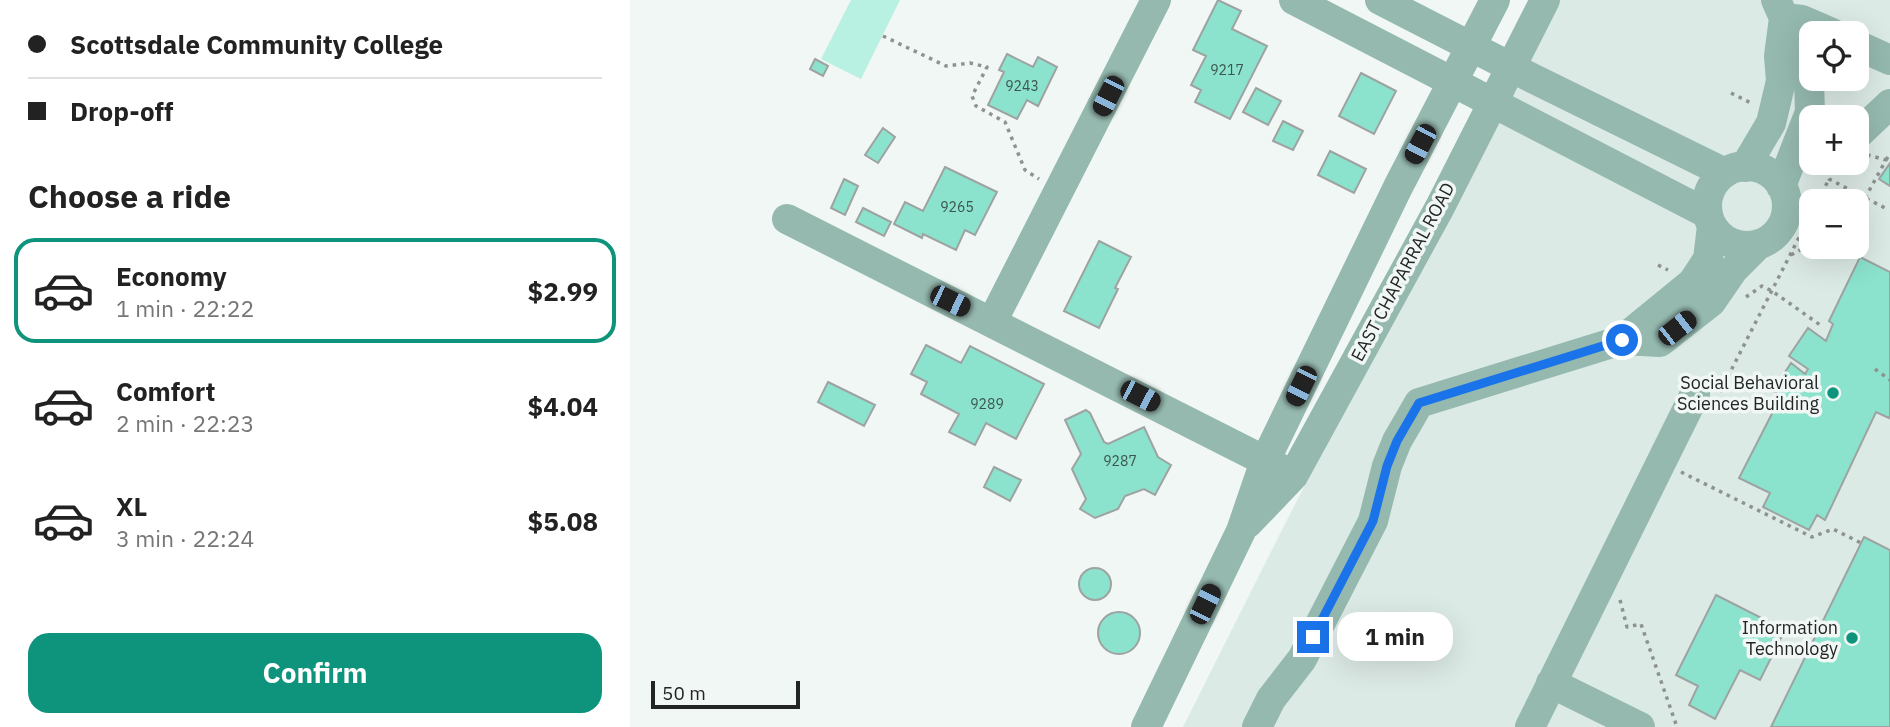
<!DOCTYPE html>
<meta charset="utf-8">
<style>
body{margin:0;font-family:"IBM Plex Sans",sans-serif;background:#f6f6f6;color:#222;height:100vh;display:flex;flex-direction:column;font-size:26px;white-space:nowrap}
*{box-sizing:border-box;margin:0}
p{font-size:23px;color:#767676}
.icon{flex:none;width:38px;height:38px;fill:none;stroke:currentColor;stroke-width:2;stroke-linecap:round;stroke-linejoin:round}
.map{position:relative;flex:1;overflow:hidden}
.panel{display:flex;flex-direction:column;background:#fff;width:630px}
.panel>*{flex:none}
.top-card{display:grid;align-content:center;height:154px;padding:0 28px;background:#fff}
.controls{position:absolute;left:1169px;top:21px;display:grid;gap:14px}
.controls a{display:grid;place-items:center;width:70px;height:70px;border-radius:14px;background:#fff;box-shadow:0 7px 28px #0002;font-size:35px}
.scale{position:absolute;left:21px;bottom:18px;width:149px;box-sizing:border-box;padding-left:7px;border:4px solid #232525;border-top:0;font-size:19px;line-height:24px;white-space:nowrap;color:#232525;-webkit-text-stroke:5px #f1f7f5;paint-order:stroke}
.end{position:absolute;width:32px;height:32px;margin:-16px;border:9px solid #1a73e8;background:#fff;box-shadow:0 0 0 4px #fff}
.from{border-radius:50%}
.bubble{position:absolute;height:49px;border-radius:21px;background:#fff;box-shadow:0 7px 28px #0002;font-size:23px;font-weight:800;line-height:49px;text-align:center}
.car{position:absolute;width:21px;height:42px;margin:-21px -10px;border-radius:9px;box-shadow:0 0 5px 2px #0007;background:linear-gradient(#222 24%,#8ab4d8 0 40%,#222 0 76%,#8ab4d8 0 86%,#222 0)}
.top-card b{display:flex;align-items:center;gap:24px;height:66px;font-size:26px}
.top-card b+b{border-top:2px solid #e0e0e0}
.top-card i{width:18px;height:18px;background:#222}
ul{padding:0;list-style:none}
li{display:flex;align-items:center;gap:21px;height:105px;margin:0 14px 10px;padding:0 14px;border:4px solid transparent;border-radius:21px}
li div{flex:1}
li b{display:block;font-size:26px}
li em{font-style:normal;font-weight:800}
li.selected{border-color:#0e937c}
li>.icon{width:63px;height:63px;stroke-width:1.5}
h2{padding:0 28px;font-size:32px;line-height:84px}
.primary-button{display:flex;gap:14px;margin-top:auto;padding:14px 28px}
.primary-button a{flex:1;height:80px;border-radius:21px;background:#0e937c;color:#fff;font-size:28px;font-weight:800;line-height:80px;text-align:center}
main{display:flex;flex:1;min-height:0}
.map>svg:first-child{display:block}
.built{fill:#dceae6;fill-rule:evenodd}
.green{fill:#b8f1e2}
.building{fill:#8be3cd;stroke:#9ea3a2;stroke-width:2}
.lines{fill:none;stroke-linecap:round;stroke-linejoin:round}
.path{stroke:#8e9291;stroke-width:3.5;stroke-dasharray:3.5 5;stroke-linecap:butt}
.minor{stroke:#95b9af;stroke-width:30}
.route{stroke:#1a73e8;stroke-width:9}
.poi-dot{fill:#0e937c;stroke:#f1f7f5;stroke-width:2.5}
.labels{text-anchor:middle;stroke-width:7;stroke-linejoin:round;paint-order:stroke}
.number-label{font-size:14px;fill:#3d544f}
.street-label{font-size:18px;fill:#232525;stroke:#f1f7f5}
.poi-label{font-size:18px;fill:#232525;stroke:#f1f7f5;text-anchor:end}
</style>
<main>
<section class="panel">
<div class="top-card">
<b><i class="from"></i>Scottsdale Community College</b>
<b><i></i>Drop-off</b>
</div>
<h2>Choose a ride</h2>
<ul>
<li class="selected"><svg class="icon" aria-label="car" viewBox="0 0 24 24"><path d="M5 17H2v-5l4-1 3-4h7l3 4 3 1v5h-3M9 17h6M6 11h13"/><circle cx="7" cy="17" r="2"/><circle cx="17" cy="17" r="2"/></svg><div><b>Economy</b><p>1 min · 22:22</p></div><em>$2.99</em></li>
<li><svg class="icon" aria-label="car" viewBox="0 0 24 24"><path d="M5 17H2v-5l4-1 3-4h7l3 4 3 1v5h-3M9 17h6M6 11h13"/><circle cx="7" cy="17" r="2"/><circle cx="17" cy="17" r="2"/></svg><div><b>Comfort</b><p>2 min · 22:23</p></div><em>$4.04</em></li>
<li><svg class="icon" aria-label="car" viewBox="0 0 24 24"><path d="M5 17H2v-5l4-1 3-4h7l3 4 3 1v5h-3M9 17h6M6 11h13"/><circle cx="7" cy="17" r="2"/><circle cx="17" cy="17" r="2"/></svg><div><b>XL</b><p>3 min · 22:24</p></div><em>$5.08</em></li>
</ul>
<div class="primary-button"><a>Confirm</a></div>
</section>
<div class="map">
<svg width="1260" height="727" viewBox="0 0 1260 727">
<rect width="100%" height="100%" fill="#f1f7f5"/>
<!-- built -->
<path class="built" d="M927 0H1260V727H553L659 516ZM1181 33H1227V79H1181ZM1181 117H1227V163H1181ZM1181 201H1227V247H1181Z"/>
<!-- green -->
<path class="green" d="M221 0H270L231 79 191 59Z"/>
<!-- building -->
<path class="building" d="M588 0 611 11 602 29 637 46 600 119 565 102 571 90 561 85 576 56 563 50Z
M377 54 403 67 408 57 427 67 408 106 397 100 387 119 358 105 374 72 369 70Z
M185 59 198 66 193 76 180 69Z
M731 73 766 91 744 134 709 116Z
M626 88 651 101 638 125 613 112Z
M653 121 673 131 663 150 643 141Z
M253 128 265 137 248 163 235 155Z
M700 151 736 169 724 193 688 175Z
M1260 163V186L1249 179Z
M315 167 367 192 345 235 335 230 326 250 293 234 292 238 264 224 275 202 293 211Z
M214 179 228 186 215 215 201 208Z
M233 208 261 222 254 236 226 222Z
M469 241 501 257 485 288 488 289 469 328 434 311Z
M1230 257 1260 272V415L1259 418 1246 412 1195 520 1187 515 1179 530 1133 507 1140 493 1109 478 1151 396 1143 391 1161 363 1175 374 1178 369 1159 356 1178 328 1196 341 1203 324 1199 321Z
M296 345 331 363 340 346 414 384 386 439 356 423 345 445 319 432 329 414 291 394 297 382 281 374Z
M198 382 245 405 234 426 188 402Z
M456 410 460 413 474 442 478 444 514 427 528 457 541 465 525 495 514 489 495 496 488 509 465 518 450 509 456 499 442 469 451 454 435 420Z
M364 467 391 480 380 501 354 487Z
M1234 537 1260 550V727H1141Z
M449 584a16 16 0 1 1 32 0a16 16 0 1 1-32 0Z
M1086 595 1155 630 1130 680 1110 670 1085 719 1059 705 1068 686 1046 675Z
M468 633a21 21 0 1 1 42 0a21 21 0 1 1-42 0Z"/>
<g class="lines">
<!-- path -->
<path class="path" d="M253 36 316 66 340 63 357 67 342 96 346 106 375 122 395 170 409 179
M1101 93 1121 103
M1256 160 1260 154
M1192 163 1199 179 1255 208
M1194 171 1213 163
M1235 198 1256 160 1238 155
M1188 201 1199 179
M1227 233 1240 240
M1161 255 1181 244
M1028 265 1038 270
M1116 297 1132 286 1142 291 1193 327
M1245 369 1260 380
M1090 392 1181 214
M1051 472 1182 537 1203 529 1233 544
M990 600 997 627 1011 624 1047 727"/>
<!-- minor -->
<path class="minor" d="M664 0 1078 214
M750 0 902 78 1095 173
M1146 0 1154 18 1178 49 1180 112 1151 186
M1154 18 1172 20 1202 33
M1227 45 1260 60
M1227 135 1260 104
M1077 206a40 40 0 1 1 80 0a40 40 0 1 1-80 0Z
M1115 167 1141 123 1151 81 1149 56 1154 18
M157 219 653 470
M362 322 526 0
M992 340 1063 282 1078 259 1082 226
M618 523 663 476 810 207 915 0
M921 683 1010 727
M516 727 611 531 635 461 768 187 865 0
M627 727 641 699 672 659 743 521 757 466 767 441 789 403 992 340 1030 342 1081 302 1103 270 1128 245
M900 727 1065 394"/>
</g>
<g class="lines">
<!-- route -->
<path class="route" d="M683 637 743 521 757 466 767 441 789 403 992 340"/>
</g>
<!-- markers -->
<g class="poi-dot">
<circle cx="1203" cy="393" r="7"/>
<circle cx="1222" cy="638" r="7"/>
</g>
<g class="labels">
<!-- number labels -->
<g class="number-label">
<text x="597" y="75">9217</text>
<text x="392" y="91">9243</text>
<text x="327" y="212">9265</text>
<text x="357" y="409">9289</text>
<text x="490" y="466">9287</text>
</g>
<!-- street labels -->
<g class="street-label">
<text transform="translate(773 272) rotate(-62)" y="6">EAST CHAPARRAL ROAD</text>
</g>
<!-- poi labels -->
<g class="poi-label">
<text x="1189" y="389">Social Behavioral<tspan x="1189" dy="21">Sciences Building</tspan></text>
<text x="1208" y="634">Information<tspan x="1208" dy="21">Technology</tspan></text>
</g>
</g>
</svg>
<div class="controls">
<a><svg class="icon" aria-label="locate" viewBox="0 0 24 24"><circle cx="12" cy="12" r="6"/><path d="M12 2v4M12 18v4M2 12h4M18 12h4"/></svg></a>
<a>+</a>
<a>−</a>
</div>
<div class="scale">50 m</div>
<i class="end from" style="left:992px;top:340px"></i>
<i class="end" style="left:683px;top:637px"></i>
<div class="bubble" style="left:707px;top:612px;width:116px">1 min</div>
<i class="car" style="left:478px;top:96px;rotate:207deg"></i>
<i class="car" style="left:790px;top:144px;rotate:208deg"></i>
<i class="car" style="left:320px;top:301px;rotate:116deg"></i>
<i class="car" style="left:1047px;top:328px;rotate:52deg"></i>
<i class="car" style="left:671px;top:386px;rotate:206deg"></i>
<i class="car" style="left:510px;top:396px;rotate:117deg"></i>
<i class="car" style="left:575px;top:604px;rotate:26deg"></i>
</div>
</main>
